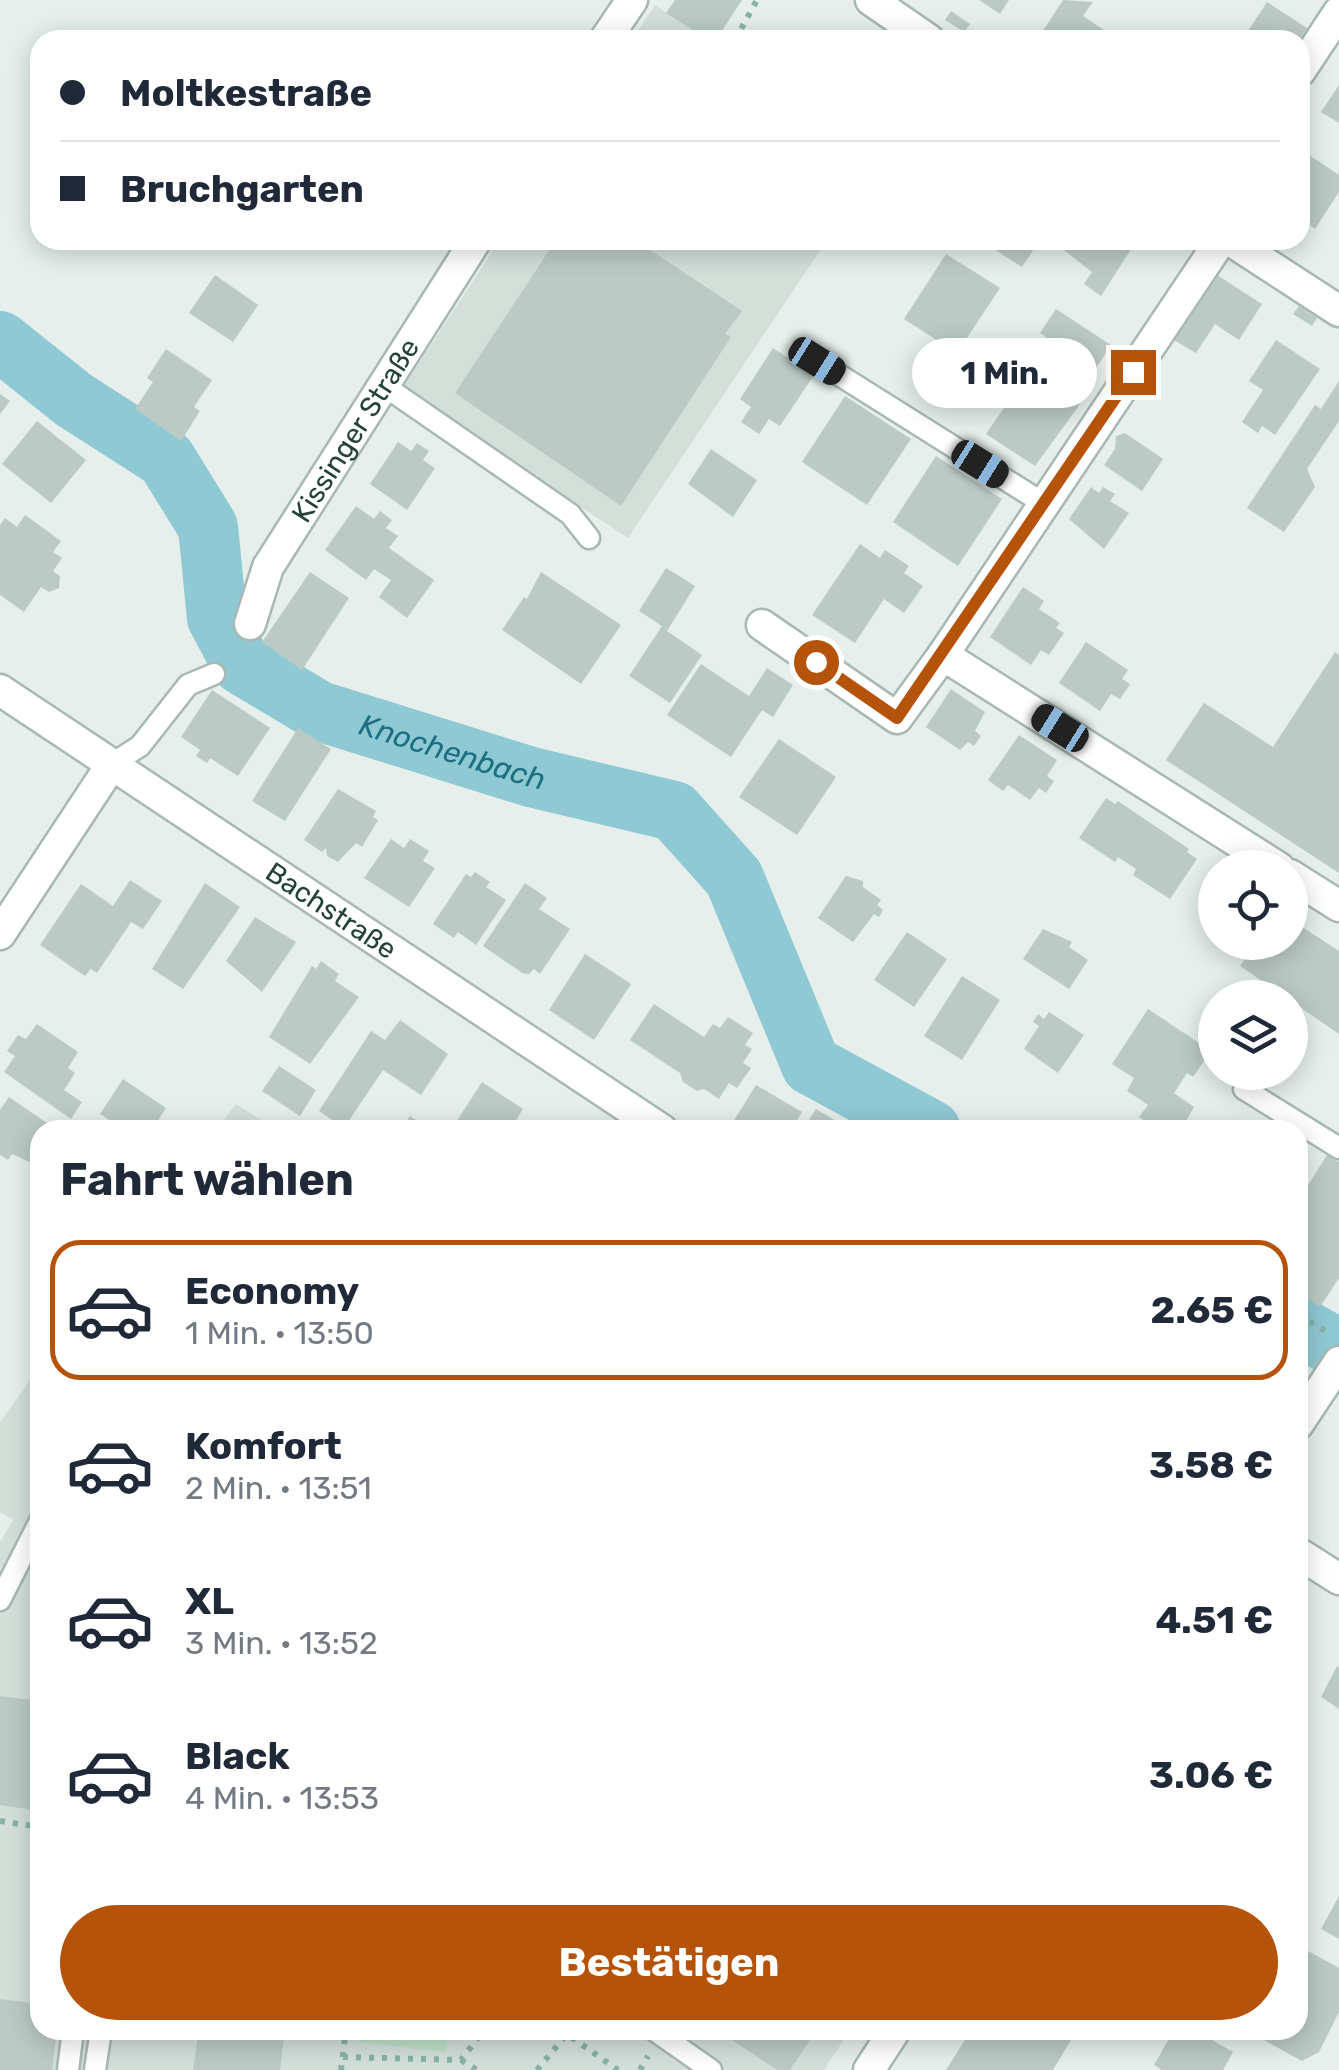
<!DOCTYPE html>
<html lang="de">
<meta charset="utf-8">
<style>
body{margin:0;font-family:Rubik,sans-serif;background:#f6f6f7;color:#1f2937;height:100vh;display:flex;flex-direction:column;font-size:38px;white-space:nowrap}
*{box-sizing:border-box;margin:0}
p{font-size:32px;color:#747a83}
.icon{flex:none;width:55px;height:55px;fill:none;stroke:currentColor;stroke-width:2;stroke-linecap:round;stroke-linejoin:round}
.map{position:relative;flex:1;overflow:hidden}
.panel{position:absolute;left:30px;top:1120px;width:1278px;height:920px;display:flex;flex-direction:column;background:#fff;border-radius:30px;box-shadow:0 5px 25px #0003}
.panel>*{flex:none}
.banner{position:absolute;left:30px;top:30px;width:1280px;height:220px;border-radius:30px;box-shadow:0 5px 25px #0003;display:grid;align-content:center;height:220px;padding:0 30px;background:#fff}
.tools{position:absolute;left:1198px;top:850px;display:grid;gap:20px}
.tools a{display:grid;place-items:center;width:110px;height:110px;border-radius:50%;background:#fff;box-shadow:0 5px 25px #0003;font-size:50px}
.end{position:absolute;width:45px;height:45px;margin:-22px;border:12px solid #b45309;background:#fff;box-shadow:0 0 0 5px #fff}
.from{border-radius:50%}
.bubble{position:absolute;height:70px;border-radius:35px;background:#fff;box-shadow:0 5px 25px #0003;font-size:32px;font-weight:700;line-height:70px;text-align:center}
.car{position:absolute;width:30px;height:60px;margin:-30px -15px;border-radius:12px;box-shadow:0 0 8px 2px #0007;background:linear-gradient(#222 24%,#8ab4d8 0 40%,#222 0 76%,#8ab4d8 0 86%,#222 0)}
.banner b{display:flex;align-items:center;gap:35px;height:95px;font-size:38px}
.banner b+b{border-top:2px solid #e0e1e3}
.banner i{width:25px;height:25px;background:#1f2937}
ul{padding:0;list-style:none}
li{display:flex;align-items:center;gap:30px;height:140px;margin:0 20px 15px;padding:0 10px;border:5px solid transparent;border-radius:30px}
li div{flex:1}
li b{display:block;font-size:38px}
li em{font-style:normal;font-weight:700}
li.current{border-color:#b45309}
li>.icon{width:90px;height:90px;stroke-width:1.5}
h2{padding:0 30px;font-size:45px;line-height:120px}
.button{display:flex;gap:20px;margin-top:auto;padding:20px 30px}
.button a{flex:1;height:115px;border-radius:60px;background:#b45309;color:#fff;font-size:40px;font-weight:700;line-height:115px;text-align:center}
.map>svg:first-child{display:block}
.built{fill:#d4dfda}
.green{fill:#bfe0c8}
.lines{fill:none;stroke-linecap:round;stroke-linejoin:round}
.river{stroke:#8ec9d4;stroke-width:60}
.building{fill:#bbcac4}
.service-casing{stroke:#a8b8b2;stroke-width:25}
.minor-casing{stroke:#a8b8b2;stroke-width:35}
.tertiary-casing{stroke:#a8b8b2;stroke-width:35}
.path{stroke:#86b3a5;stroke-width:6;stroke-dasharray:5 8;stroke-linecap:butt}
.service{stroke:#fff;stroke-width:20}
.minor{stroke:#fff;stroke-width:30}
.tertiary{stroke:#fff;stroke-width:30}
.route{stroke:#b45309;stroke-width:12}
.labels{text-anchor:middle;stroke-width:8;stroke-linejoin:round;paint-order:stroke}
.street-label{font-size:28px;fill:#24423a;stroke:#f7fbf9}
.water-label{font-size:30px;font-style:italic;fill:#1c6f80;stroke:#f7fbf9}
</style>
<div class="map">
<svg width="1339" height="2070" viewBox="0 0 1339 2070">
<rect width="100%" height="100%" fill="#e6efeb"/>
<!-- built -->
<path class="built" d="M655 5 707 40H632Z
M500 240H827L628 538 402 389Z
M236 1104 277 1130H217Z
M40 1367V2030H850L824 2070H0V1542L13 1520 0 1512V1422Z"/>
<!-- green -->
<path class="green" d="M359 2030H448L446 2052 359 2042Z"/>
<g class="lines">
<!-- river -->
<g class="river">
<path id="s1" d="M0 341 74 400 166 459 208 527 217 618 242 665 319 711 531 777 674 811 734 878 811 1065 931 1130"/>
<path d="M1298 1326 1339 1349"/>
</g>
</g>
<!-- building -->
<path class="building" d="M675 0H742L716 40H708L666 13Z
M979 0H1009L1000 14Z
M1063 0 1093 2 1083 16 1119 40H1037Z
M1267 2 1307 28 1299 40H1242Z
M951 11 970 24 964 32 945 20Z
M1339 85V123L1321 112Z
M1300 149 1339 175V192L1315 229 1300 219Z
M556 240H635L742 311 725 334 731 337 621 506 455 393Z
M995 240H1040L1022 267 991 247Z
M1065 240H1137L1101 296 1084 284 1092 272 1060 247Z
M946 254 1000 288 957 353 904 319Z
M215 275 258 305 233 342 189 313Z
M1217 275 1262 304 1239 340 1215 324 1196 353 1174 340Z
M1299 306 1317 318 1312 326 1293 314Z
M1056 309 1111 345 1089 379 1078 407 1035 466 986 434 1026 376 1014 368 1030 344 1038 350 1046 337 1040 333Z
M1276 340 1320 369 1275 435 1262 426 1258 433 1242 422 1263 390 1249 381Z
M773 348 814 375 780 426 769 419 759 434 741 422 751 407 740 399Z
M166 349 212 380 194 407 200 411 181 441 135 409 153 382 147 378Z
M1339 381V421L1307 469 1315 487 1284 532 1247 508 1315 405 1321 409Z
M0 394 10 401 0 414Z
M845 396 911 439 867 505 802 462Z
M37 421 86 460 51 503 2 464Z
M1125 433 1163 459 1142 491 1104 465 1115 449 1116 436Z
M398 442 411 451 417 443 429 451 423 460 435 468 407 510 370 484Z
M711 449 757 480 733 517 688 484Z
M936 456 1002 499 958 566 893 522Z
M1091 487 1099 493 1103 487 1115 494 1110 501 1129 513 1104 549 1069 519Z
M356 506 374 519 380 511 392 520 386 528 398 536 389 548 434 580 407 618 379 597 391 580 374 569 366 580 325 550Z
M25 515 61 541 53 552 62 558 53 571 60 576 59 588 49 592 41 587 24 612 0 595V525L5 518 17 527Z
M860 544 880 558 885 550 909 566 904 573 923 586 904 613 884 599 855 643 812 615Z
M666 568 695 586 667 631 702 655 670 703 629 676 662 626 639 611Z
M310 572 349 598 302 670 262 642Z
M541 572 621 625 581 684 502 630 524 597 527 599Z
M1023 587 1044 601 1039 609 1060 623 1056 628 1064 633 1049 655 1041 650 1031 665 990 637Z
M1086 642 1128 670 1122 679 1130 684 1120 699 1111 694 1100 711 1059 683Z
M1335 652 1339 655V873L1166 760 1204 703 1273 747Z
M701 664 749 696 767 668 793 685 773 717 762 710 731 757 667 715Z
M951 689 985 712 975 731 981 736 974 746 968 742 960 750 926 727Z
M212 690 270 728 238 776 210 758 207 763 196 756 200 750 181 737Z
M298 728 331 749 285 821 252 801Z
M1019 735 1057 760 1047 776 1054 781 1046 793 1039 788 1030 800 1008 785 1003 791 988 780Z
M779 739 836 777 797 835 739 797Z
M338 789 376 811 373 817 378 820 362 847 356 843 338 862 327 856 326 848 322 852 304 840Z
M1106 798 1115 804 1118 801 1189 849 1187 852 1197 859 1170 899 1133 875 1136 869 1118 857 1115 862 1079 838Z
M391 839 404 848 410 839 429 851 423 861 435 868 409 907 364 878Z
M475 872 490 882 486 887 506 900 476 945 458 932 454 938 433 924 466 874 471 877Z
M846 876 863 881V887L881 900 877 905 883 910 879 917 874 914 853 942 818 918Z
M130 880 162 901 143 929 131 922 97 973 91 969 85 976 40 945 81 884 113 906Z
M205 883 240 907 183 989 152 969Z
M525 883 547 898 539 909 570 929 540 974 534 969 529 974 522 973 483 946Z
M1215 890V924L1199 914Z
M255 917 296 942 262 992 226 961Z
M1290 919 1339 951V1034L1240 966 1256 942H1290Z
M1043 929 1072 942 1069 947 1088 960 1069 989 1023 959Z
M907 932 947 959 914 1007 874 980Z
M585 954 631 984 594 1040 549 1010Z
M321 961 339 974 335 981 359 997 310 1064 269 1037 312 966 316 969Z
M962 976 1000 1000 962 1060 924 1036Z
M654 1004 704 1037 713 1024 720 1028 728 1017 753 1033 745 1045 752 1049 743 1063 751 1068 737 1088 729 1083 719 1099 704 1089 697 1091 683 1082 680 1073 630 1040Z
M1148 1009 1211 1051 1193 1077 1187 1073 1174 1093 1194 1107 1181 1130H1158L1139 1117 1148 1105 1127 1091 1134 1078 1112 1064Z
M1049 1012 1084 1035 1058 1073 1024 1049 1039 1026 1033 1022 1038 1014 1044 1019Z
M400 1020 448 1054 421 1095 383 1070 344 1128 319 1111 371 1031 385 1040Z
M37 1024 78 1052 68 1068 75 1073 64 1090 82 1102 71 1119 4 1072 15 1056 7 1051 18 1035 26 1039Z
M279 1066 316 1090 300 1116 262 1091Z
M123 1079 166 1108 152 1130H125L100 1114Z
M482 1082 523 1109 510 1130H451Z
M756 1085 802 1112 791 1130H728Z
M9 1097 57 1130H40V1167L12 1154 8 1160 0 1155V1110Z
M816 1109 851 1130H803Z
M410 1116 425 1126 422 1130H400Z
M1327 1155 1339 1162V1278L1320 1307 1298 1293V1201Z
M1337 1666 1339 1668V1709L1321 1697Z
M0 1696 40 1701V1811L0 1805Z
M1298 1781 1307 1786 1298 1805Z
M1339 1896V1939L1321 1929Z
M1299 1946 1339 1968V2012L1319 2052 1302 2061 1251 2033 1298 2030Z
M0 1999 40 2004V2030H57L52 2070H0Z
M199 2030H285L280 2070H193Z
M717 2030H808L814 2034 790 2070H777Z
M971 2030H1077L1053 2070H946Z
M1174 2030H1195L1233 2052 1223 2070H1162L1154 2065Z"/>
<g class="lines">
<!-- service casing -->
<g class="service-casing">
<path id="service" d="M817 361 1046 505
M383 385 570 514 589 538
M112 764 140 746 188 685 214 674
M1244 1089 1339 1148
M0 1600 40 1521
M654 2030 711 2070
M68 2070 73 2030
M95 2070 101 2030"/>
</g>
<!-- minor casing -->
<g class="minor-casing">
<g id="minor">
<path d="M605 40 632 0"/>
<path d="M1300 71 1339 12"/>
<path id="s2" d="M250 624 268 567 476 240"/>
<path d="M762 625 897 718 943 655 1279 868"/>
<path d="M943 655 1221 240"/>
<path id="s3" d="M0 690 662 1130"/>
<path d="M1290 875 1339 906"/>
<path d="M0 934 112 764"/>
<path d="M1298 1424 1339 1362"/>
<path d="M1298 1553 1339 1579"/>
<path d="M869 2070 895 2030"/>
</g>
</g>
<!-- tertiary casing -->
<g class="tertiary-casing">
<path id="tertiary" d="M871 0 929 40
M1230 240 1339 311"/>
</g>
<!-- path -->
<path class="path" d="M735 40 757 0
M1298 1315 1329 1333
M0 1821 40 1827
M561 2030 618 2070
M343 2057 461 2060 484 2030
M461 2060 477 2070
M341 2070 346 2030
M537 2070 567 2034
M640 2070 648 2056"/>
<!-- service -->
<use href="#service" class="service"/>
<!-- minor -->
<use href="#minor" class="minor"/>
<!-- tertiary -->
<use href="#tertiary" class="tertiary"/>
</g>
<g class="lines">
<!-- route -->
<path class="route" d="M816 662 897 718 1133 372"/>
</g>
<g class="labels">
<!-- street labels -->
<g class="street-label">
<text dy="10" stroke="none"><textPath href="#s2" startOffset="222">Kissinger Straße</textPath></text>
<text dy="10" stroke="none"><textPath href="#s3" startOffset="398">Bachstraße</textPath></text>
</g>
<!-- water labels -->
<g class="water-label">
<text dy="10" stroke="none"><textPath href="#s1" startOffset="658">Knochenbach</textPath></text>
</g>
</g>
</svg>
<div class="tools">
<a><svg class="icon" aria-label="locate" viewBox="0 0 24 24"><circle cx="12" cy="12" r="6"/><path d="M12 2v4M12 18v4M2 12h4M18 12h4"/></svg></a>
<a><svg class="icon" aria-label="layers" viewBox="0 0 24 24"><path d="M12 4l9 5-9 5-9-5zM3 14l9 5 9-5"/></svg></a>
</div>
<i class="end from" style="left:816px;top:662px"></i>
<i class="end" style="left:1133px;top:372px"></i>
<div class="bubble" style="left:912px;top:338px;width:185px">1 Min.</div>
<i class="car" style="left:817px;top:361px;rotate:122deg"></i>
<i class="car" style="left:980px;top:464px;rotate:122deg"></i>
<i class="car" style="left:1060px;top:728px;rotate:302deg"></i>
<div class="banner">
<b><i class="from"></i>Moltkestraße</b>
<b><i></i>Bruchgarten</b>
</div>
<section class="panel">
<h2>Fahrt wählen</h2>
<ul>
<li class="current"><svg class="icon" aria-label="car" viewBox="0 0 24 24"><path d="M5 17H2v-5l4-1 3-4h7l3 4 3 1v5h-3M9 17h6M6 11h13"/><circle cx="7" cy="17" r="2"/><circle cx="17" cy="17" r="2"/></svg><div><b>Economy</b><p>1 Min. · 13:50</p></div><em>2.65 €</em></li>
<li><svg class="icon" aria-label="car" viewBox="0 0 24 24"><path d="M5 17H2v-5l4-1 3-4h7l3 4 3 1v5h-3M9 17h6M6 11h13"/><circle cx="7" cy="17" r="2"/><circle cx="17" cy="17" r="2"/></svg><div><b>Komfort</b><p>2 Min. · 13:51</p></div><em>3.58 €</em></li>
<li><svg class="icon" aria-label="car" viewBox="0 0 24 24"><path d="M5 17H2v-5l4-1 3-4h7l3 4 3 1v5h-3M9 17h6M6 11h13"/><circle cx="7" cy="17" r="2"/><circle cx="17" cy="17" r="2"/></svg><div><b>XL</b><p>3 Min. · 13:52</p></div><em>4.51 €</em></li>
<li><svg class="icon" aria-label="car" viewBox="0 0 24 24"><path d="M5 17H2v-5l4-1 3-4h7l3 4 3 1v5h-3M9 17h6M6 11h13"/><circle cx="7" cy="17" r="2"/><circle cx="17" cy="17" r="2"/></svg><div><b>Black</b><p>4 Min. · 13:53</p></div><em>3.06 €</em></li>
</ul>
<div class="button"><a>Bestätigen</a></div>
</section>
</div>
